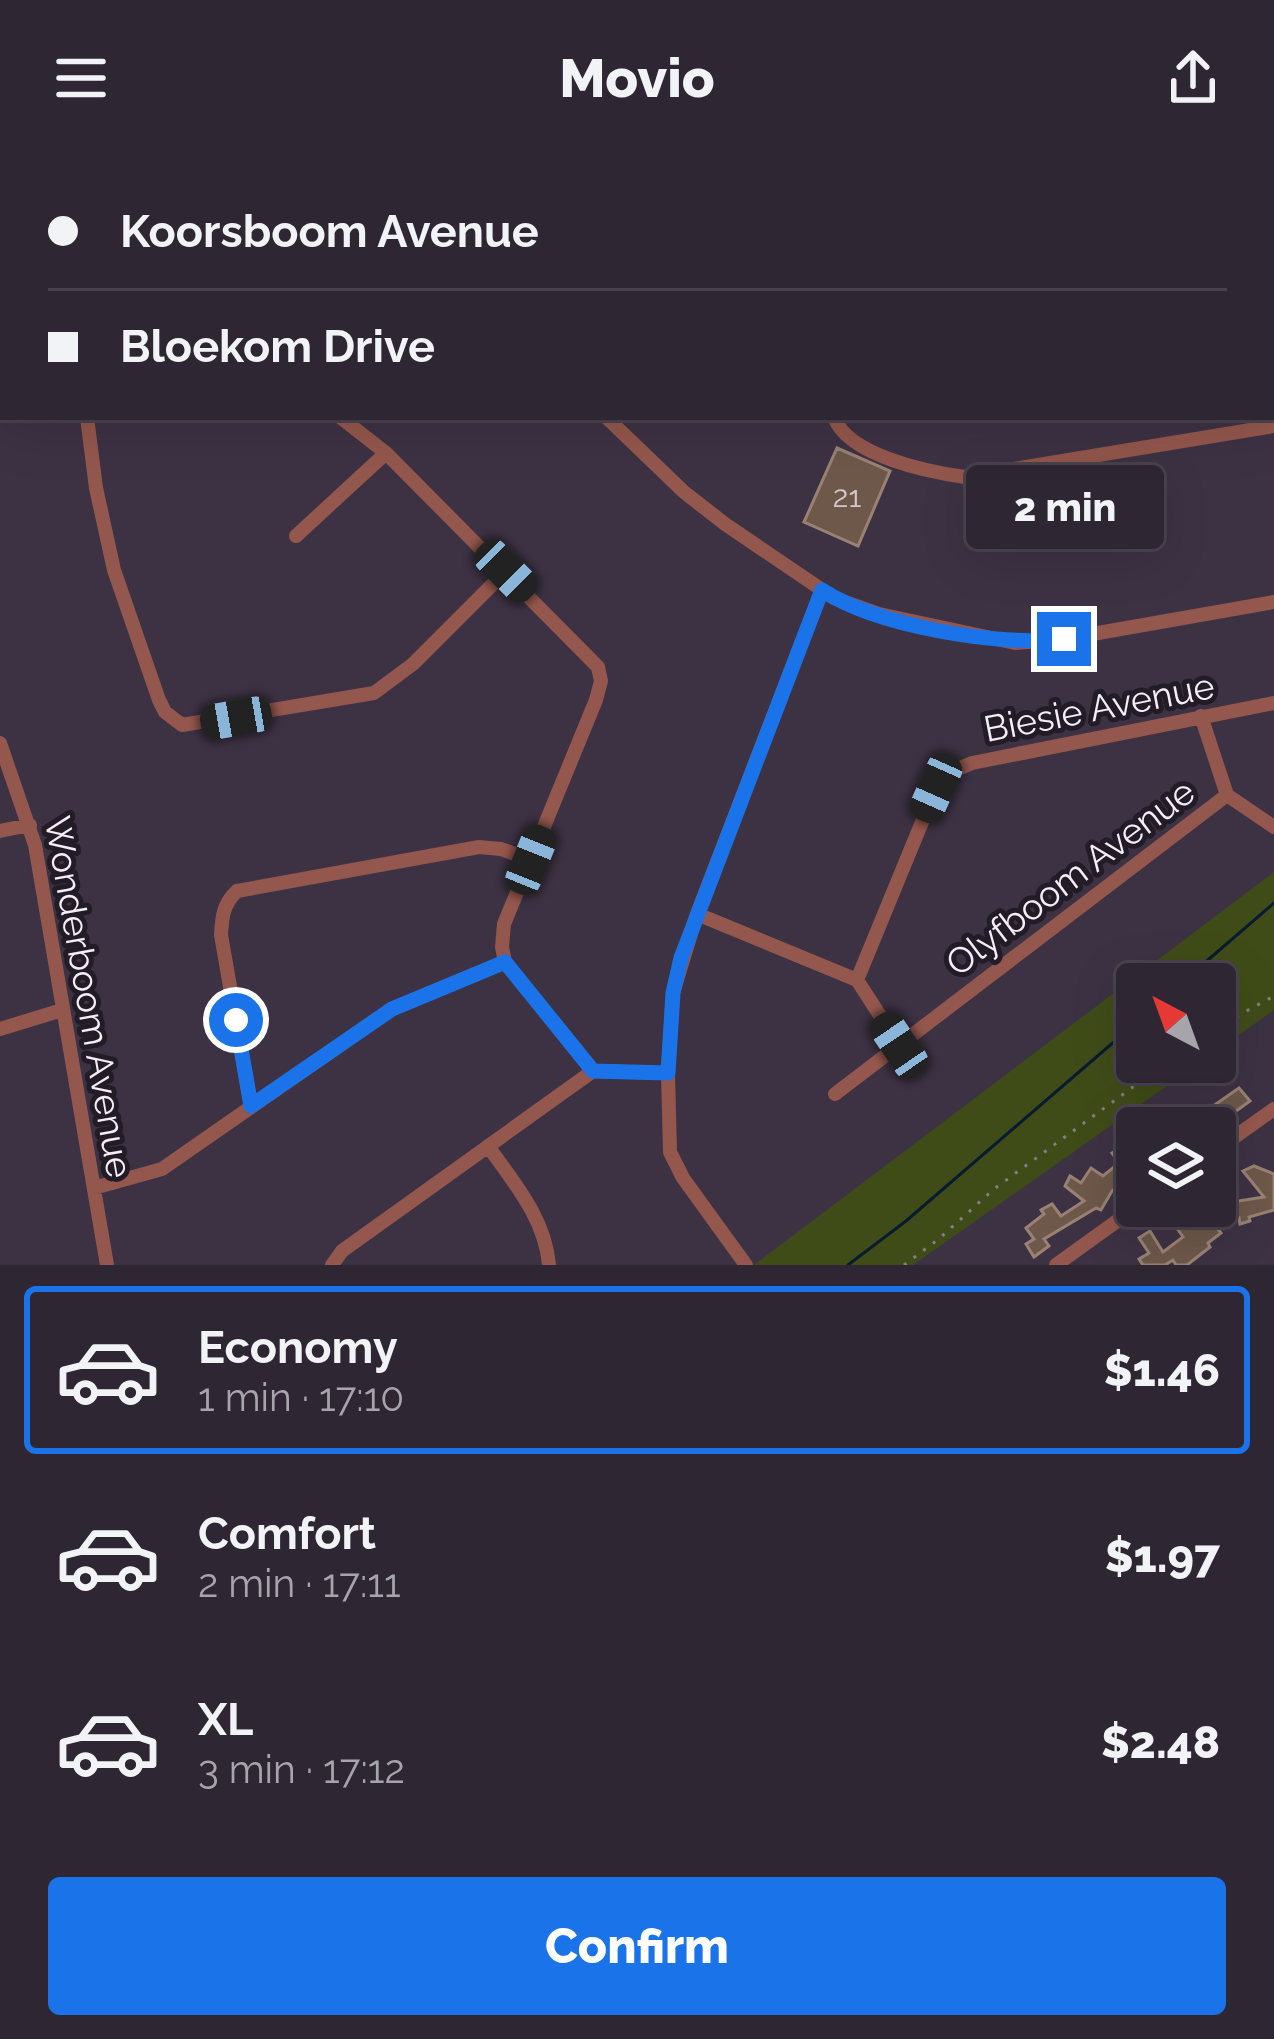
<!DOCTYPE html>
<meta charset="utf-8">
<style>
body{margin:0;font-family:Raleway,sans-serif;background:#3a323f;color:#f1f3f6;height:100vh;display:flex;flex-direction:column;font-size:45px;white-space:nowrap}
*{box-sizing:border-box;margin:0}
p{font-size:39px;color:#a7a5ac}
.icon{flex:none;width:66px;height:66px;fill:none;stroke:currentColor;stroke-width:2;stroke-linecap:round;stroke-linejoin:round}
.map{position:relative;height:1109px;overflow:hidden}
.panel{display:flex;flex-direction:column;background:#2e2633;flex:1}
.panel>*{flex:none}
.top-card{position:absolute;left:0px;top:0px;width:1275px;height:264px;box-shadow:0 12px 48px #0002,0 0 0 3px #49434e;display:grid;align-content:center;height:264px;padding:0 48px;background:#2e2633}
.needle{width:78px;rotate:319deg}
.buttons{position:absolute;left:1116px;top:807px;display:grid;gap:24px}
.buttons a{display:grid;place-items:center;width:120px;height:120px;border-radius:12px;background:#2e2633;box-shadow:0 12px 48px #0002,0 0 0 3px #49434e;font-size:60px}
.end{position:absolute;width:54px;height:54px;margin:-27px;border:15px solid #1a73e8;background:#fff;box-shadow:0 0 0 6px #fff}
.from{border-radius:50%}
.bubble{position:absolute;height:84px;border-radius:12px;background:#2e2633;box-shadow:0 12px 48px #0002,0 0 0 3px #49434e;font-size:39px;font-weight:800;line-height:84px;text-align:center}
.car{position:absolute;width:36px;height:72px;margin:-36px -18px;border-radius:15px;box-shadow:0 0 9px 3px #0007;background:linear-gradient(#222 24%,#8ab4d8 0 40%,#222 0 76%,#8ab4d8 0 86%,#222 0)}
.top-card b{display:flex;align-items:center;gap:42px;height:114px;font-size:45px}
.top-card b+b{border-top:3px solid #49434e}
.top-card i{width:30px;height:30px;background:#f1f3f6}
ul{padding:21px 0 0;list-style:none}
li{display:flex;align-items:center;gap:36px;height:168px;margin:0 24px 18px;padding:0 24px;border:6px solid transparent;border-radius:12px}
li div{flex:1}
li b{display:block;font-size:45px}
li em{font-style:normal;font-weight:800}
li.active{border-color:#1a73e8}
li>.icon{width:108px;height:108px;stroke-width:1.5}
.action{display:flex;gap:24px;margin-top:auto;padding:24px 48px}
.action a{flex:1;height:138px;border-radius:12px;background:#1a73e8;color:#fff;font-size:48px;font-weight:800;line-height:138px;text-align:center}
header{display:flex;justify-content:space-between;align-items:center;height:156px;padding:0 48px;background:#2e2633;font-size:54px;font-weight:800}
.map>svg:first-child{display:block}
.green{fill:#404c18}
.lines{fill:none;stroke-linecap:round;stroke-linejoin:round}
.stream{stroke:#071c31;stroke-width:3}
.building{fill:#6d584a;stroke:#998274;stroke-width:3}
.path{stroke:#867d8c;stroke-width:3;stroke-dasharray:3 9;stroke-linecap:butt}
.minor{stroke:#94574d;stroke-width:14}
.route{stroke:#1a73e8;stroke-width:15}
.labels{text-anchor:middle;stroke-width:10;stroke-linejoin:round;paint-order:stroke}
.number-label{font-size:30px;fill:#d3c8ce}
.street-label{font-size:36px;fill:#f5eefa;stroke:#211c25}
</style>
<header><svg class="icon" aria-label="menu" viewBox="0 0 24 24"><path d="M4 6h16M4 12h16M4 18h16"/></svg>Movio<svg class="icon" aria-label="share" viewBox="0 0 24 24"><path d="M12 15V3M7 8l5-5 5 5M5 13v7h14v-7"/></svg></header>
<div class="map">
<svg width="1274" height="1109" viewBox="0 0 1274 1109">
<rect width="100%" height="100%" fill="#3d3244"/>
<!-- green -->
<path class="green" d="M1274 716V854L1215 896V828H1137V906H1201L913 1109H754Z"/>
<g class="lines">
<!-- stream -->
<path class="stream" d="M1180 828 1274 747
M848 1109 906 1065 1137 866"/>
</g>
<!-- building -->
<path class="building" d="M837 292 890 315 858 390 804 366Z
M1239 932 1250 945 1214 971 1210 965 1203 972H1163L1190 954 1196 962Z
M1123 991 1130 1000 1137 994V1015L1112 1035 1101 1054 1096 1052 1044 1083 1049 1090 1034 1101 1026 1088 1034 1083 1026 1072 1044 1058 1041 1054 1052 1048 1061 1060 1084 1045 1065 1030 1070 1020 1081 1027 1091 1012 1103 1020 1119 1007 1112 997Z
M1254 1010 1274 1018V1054L1249 1061 1250 1065 1240 1068 1239 1062 1234 1063 1232 1046 1264 1041 1243 1015Z
M1219 1053 1226 1065 1214 1068 1221 1077 1208 1087 1210 1091 1187 1109H1176L1173 1104 1165 1109H1143L1139 1103 1149 1097 1139 1082 1150 1075 1163 1096 1183 1081 1176 1071Z"/>
<g class="lines">
<!-- path -->
<path class="path" d="M1215 872 1274 840
M904 1109 940 1082 994 1033 1167 906"/>
<!-- minor -->
<path class="minor" d="M214 0 221 3
M624 0 627 3
M867 3V0
M1272 91H1274
M0 143H3
M87 261 96 332 114 414 159 544 165 556 182 569 374 537 413 508 506 415
M340 261 386 297 598 511 601 525 596 544 504 768 502 791 505 806 593 915
M606 261 684 336 725 368 834 442 879 458 1015 487 1064 483 1274 446
M834 261C848 300 929 316 965 321L1274 270
M296 380 386 297
M1201 560 1227 639 1274 671
M0 587 35 689 107 1109
M0 675 30 669
M697 758 857 824 899 889
M857 824 936 632 948 617 972 607 1274 547
M0 873 62 854
M835 938 1227 639
M251 950 221 779C222 761 223 748 237 735L479 691 501 693 531 704
M488 990C514 1027 545 1062 549 1109
M1215 995 1274 953
M94 1032 162 1013 392 853 505 806
M332 1109 342 1095 593 915 668 917
M746 1109 683 1022 670 996 668 917 673 837 697 758 822 434
M1056 1109 1138 1050"/>
</g>
<g class="lines">
<!-- route -->
<path class="route" d="M236 864 251 950 392 853 505 806 593 915 668 917 673 837 681 802 822 434C876 470 1000 491 1064 483"/>
</g>
<g class="labels">
<!-- number labels -->
<g class="number-label">
<text x="847" y="351">21</text>
</g>
<!-- street labels -->
<g class="street-label">
<text transform="translate(1099 551) rotate(-11)" y="13">Biesie Avenue</text>
<text transform="translate(1070 721) rotate(-37)" y="13">Olyfboom Avenue</text>
<text transform="translate(89 841) rotate(80)" y="13">Wonderboom Avenue</text>
</g>
</g>
</svg>
<div class="buttons">
<a><svg class="needle" viewBox="-14 -14 28 28"><path d="M0-13l5 13h-10z" fill="#e53935"/><path d="M0 13l5-13h-10z" fill="#a7a5ac"/></svg></a>
<a><svg class="icon" aria-label="layers" viewBox="0 0 24 24"><path d="M12 4l9 5-9 5-9-5zM3 14l9 5 9-5"/></svg></a>
</div>
<i class="end from" style="left:236px;top:864px"></i>
<i class="end" style="left:1064px;top:483px"></i>
<div class="bubble" style="left:966px;top:309px;width:198px">2 min</div>
<i class="car" style="left:506px;top:415px;rotate:135deg"></i>
<i class="car" style="left:236px;top:562px;rotate:260deg"></i>
<i class="car" style="left:936px;top:632px;rotate:204deg"></i>
<i class="car" style="left:531px;top:704px;rotate:22deg"></i>
<i class="car" style="left:899px;top:889px;rotate:326deg"></i>
<div class="top-card">
<b><i class="from"></i>Koorsboom Avenue</b>
<b><i></i>Bloekom Drive</b>
</div>
</div>
<section class="panel">
<ul>
<li class="active"><svg class="icon" aria-label="car" viewBox="0 0 24 24"><path d="M5 17H2v-5l4-1 3-4h7l3 4 3 1v5h-3M9 17h6M6 11h13"/><circle cx="7" cy="17" r="2"/><circle cx="17" cy="17" r="2"/></svg><div><b>Economy</b><p>1 min · 17:10</p></div><em>$1.46</em></li>
<li><svg class="icon" aria-label="car" viewBox="0 0 24 24"><path d="M5 17H2v-5l4-1 3-4h7l3 4 3 1v5h-3M9 17h6M6 11h13"/><circle cx="7" cy="17" r="2"/><circle cx="17" cy="17" r="2"/></svg><div><b>Comfort</b><p>2 min · 17:11</p></div><em>$1.97</em></li>
<li><svg class="icon" aria-label="car" viewBox="0 0 24 24"><path d="M5 17H2v-5l4-1 3-4h7l3 4 3 1v5h-3M9 17h6M6 11h13"/><circle cx="7" cy="17" r="2"/><circle cx="17" cy="17" r="2"/></svg><div><b>XL</b><p>3 min · 17:12</p></div><em>$2.48</em></li>
</ul>
<div class="action"><a>Confirm</a></div>
</section>
